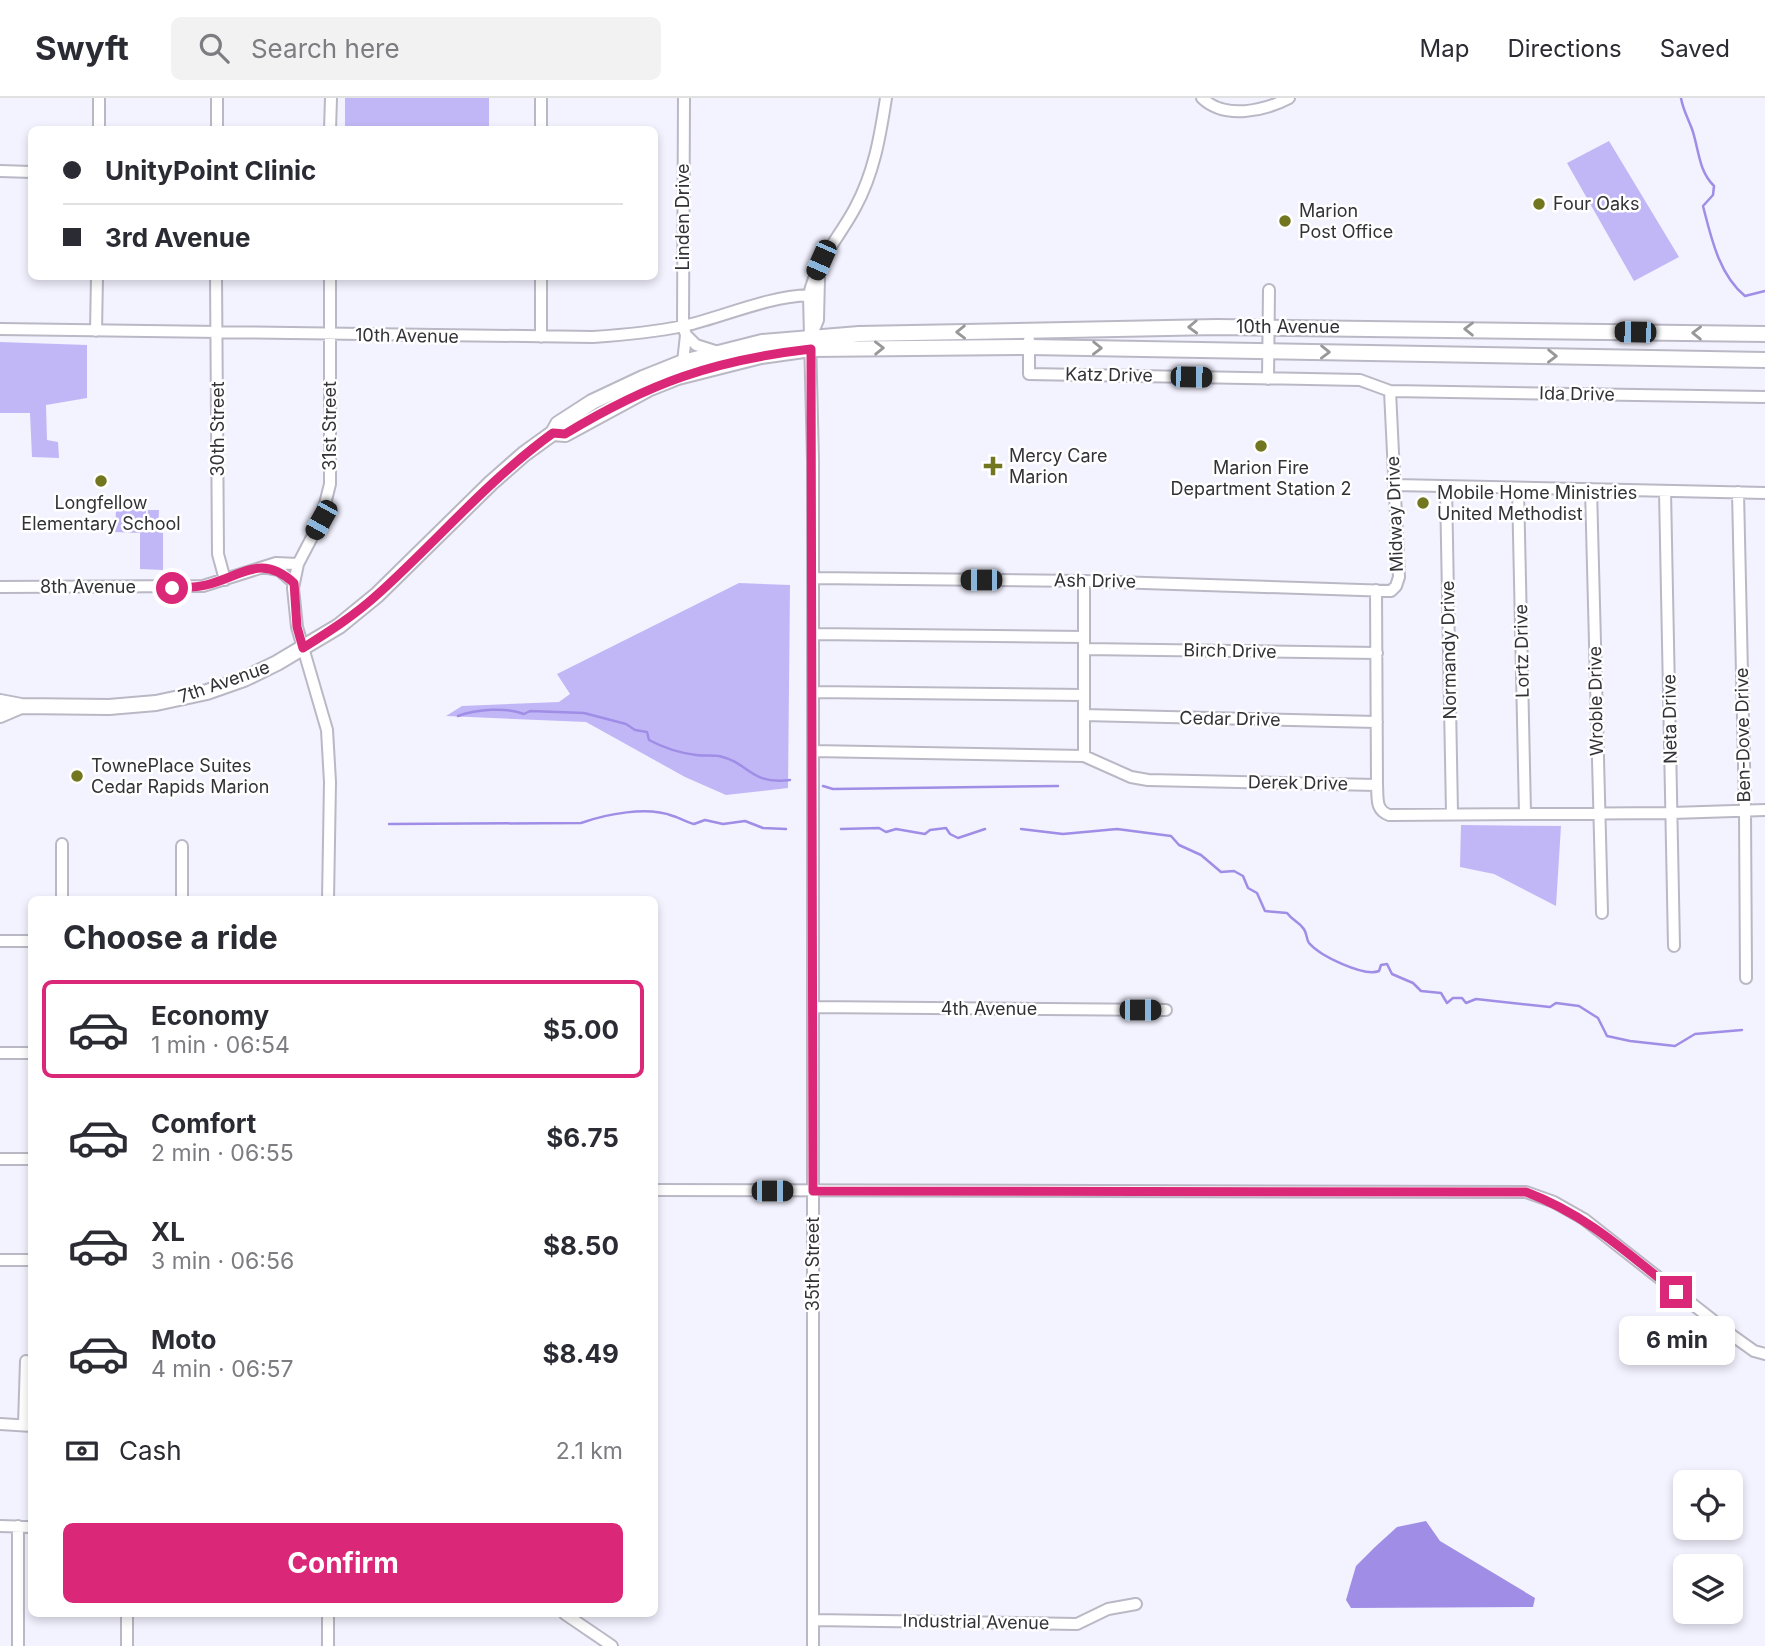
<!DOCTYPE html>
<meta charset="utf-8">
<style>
body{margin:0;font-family:Inter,sans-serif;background:#f2f2f3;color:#2b2b33;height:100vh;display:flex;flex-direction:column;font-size:26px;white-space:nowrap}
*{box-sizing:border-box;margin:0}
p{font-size:23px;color:#7c7c81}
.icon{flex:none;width:38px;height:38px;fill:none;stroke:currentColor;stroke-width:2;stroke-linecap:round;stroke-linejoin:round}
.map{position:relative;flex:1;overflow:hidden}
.panel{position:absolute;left:28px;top:798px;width:630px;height:721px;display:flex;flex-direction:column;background:#fff;border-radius:10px;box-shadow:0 4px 10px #0003}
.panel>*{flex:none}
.hud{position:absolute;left:28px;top:28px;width:630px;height:154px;border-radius:10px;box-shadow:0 4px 10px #0003;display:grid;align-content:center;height:154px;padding:0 35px;background:#fff}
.controls{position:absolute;left:1673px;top:1372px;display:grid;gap:14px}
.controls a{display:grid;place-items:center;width:70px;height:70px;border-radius:10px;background:#fff;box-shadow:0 4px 10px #0003;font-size:35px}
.end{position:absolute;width:32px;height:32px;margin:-16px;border:9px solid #db2777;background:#fff;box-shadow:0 0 0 4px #fff}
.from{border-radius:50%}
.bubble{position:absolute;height:49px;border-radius:10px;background:#fff;box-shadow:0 4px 10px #0003;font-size:23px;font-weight:700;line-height:49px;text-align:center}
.car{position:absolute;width:21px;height:42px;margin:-21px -10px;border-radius:9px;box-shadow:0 0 5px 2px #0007;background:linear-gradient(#222 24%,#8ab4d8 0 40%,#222 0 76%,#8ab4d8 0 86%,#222 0)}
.hud b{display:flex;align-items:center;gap:24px;height:66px;font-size:26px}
.hud b+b{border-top:2px solid #e1e1e2}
.hud i{width:18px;height:18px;background:#2b2b33}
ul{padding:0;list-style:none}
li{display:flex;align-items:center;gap:21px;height:98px;margin:0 14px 10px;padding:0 21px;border:4px solid transparent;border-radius:10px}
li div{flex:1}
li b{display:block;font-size:26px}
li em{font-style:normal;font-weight:700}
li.current{border-color:#db2777}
li>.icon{width:63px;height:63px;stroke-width:1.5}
h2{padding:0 35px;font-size:32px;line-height:84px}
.pay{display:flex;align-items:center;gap:18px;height:77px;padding:0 35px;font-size:26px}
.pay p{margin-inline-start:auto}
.button{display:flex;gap:14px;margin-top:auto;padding:14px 35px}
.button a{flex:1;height:80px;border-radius:10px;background:#db2777;color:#fff;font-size:28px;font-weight:700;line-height:80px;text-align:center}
header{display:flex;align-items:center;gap:42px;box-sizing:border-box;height:98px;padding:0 35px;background:#fff;border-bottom:2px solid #e1e1e2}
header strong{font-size:33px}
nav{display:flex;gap:38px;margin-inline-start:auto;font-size:24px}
.search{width:490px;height:63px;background:#f2f2f3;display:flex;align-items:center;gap:18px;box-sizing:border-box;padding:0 24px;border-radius:10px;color:#7c7c81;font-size:26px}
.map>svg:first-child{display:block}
.green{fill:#c2b7f6}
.water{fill:#9f8de6}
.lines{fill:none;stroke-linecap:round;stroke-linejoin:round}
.stream{stroke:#9f8de6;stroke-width:2.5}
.minor-casing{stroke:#bab8c5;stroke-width:14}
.major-casing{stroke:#bab8c5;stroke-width:18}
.minor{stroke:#fff;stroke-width:10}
.major{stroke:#fff;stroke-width:14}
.oneway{stroke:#98989b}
.route{stroke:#db2777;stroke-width:9}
.poi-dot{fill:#72761e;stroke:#fff;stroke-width:2.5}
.labels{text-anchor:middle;stroke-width:5;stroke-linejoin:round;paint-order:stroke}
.poi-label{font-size:18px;fill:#323237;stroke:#fff;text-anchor:start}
.street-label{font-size:18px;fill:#323237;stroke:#fff}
</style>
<header>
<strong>Swyft</strong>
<div class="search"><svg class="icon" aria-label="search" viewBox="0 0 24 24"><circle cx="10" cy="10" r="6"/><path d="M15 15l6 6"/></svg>Search here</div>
<nav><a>Map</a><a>Directions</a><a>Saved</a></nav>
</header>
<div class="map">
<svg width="1765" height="1548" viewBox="0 0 1765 1548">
<rect width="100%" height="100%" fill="#f3f2ff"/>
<!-- green -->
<path class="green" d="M345 0H489V31H345Z
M1609 43 1679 159 1634 183 1567 65Z
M0 244 87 247V300L46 307 47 342 58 344 59 360 32 359 30 315H0Z
M116 411 146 412V435L148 412H159L158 434 163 435V472L140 471V435L115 434Z
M739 485 790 487 788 690 726 697 685 679 586 624 446 618 462 608 559 604 570 596 557 576Z
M1461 727 1561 728 1556 808 1494 776 1460 769Z"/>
<!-- water -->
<path class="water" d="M1426 1423 1440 1443 1535 1500 1533 1509 1351 1510 1346 1502 1356 1468 1375 1449 1397 1429Z"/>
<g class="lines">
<!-- stream -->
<path class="stream" d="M1681 0C1683 12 1688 20 1692 31 1699 51 1698 72 1714 88L1713 97 1703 108C1711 139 1719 177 1745 198L1765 193
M458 618C477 611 506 609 524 616L530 613 584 615 626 626 635 632 647 634 649 642C664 650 680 655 696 657 704 658 712 657 719 658 750 665 750 687 790 682
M823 688 833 691 1058 688
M389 726 581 725C606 716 647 708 673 718 680 720 686 724 694 726L705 722 723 726 745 723 763 730 786 731
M841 731 879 730 886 734 896 731 925 736 930 732 946 730 950 736 958 740 985 731
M1021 731 1063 736 1117 731 1171 738 1179 747 1201 757 1221 774 1234 773 1243 778 1248 790 1257 795 1265 813 1287 815C1293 823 1299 824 1303 830 1307 834 1306 841 1309 845 1320 858 1364 879 1379 873L1381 867 1387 866 1392 876 1413 885 1421 893 1441 895 1447 905 1453 900H1462L1466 905 1476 901 1550 909 1556 905 1579 908 1598 920 1607 938 1630 943 1675 948 1695 936 1742 932"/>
<!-- minor casing -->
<g class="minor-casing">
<path id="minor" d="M1202 0C1225 22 1264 13 1289 0
M99 32V0
M217 32V0
M330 32 331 0
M541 32V0
M0 73 32 74
M216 178 218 456 225 482
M0 231 593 239C623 237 654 234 684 228 726 218 766 199 809 197
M96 233 97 178
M812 236 818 222 819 180
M686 237 696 247 718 254
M541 239V178
M1029 242V276L1360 282 1390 293 1765 299
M683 264 686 237 683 228 684 0
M1268 281 1269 192
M1395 387 1765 395
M1446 389 1452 715
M1518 390 1525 715
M1591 391 1602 815
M1665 393 1674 848
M1738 394 1745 712 1746 880
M268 470 279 472 294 485
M813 480 1084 483 1391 493 1396 488 1399 479 1390 293
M0 489 203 488 276 465 298 466
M1376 492 1377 687C1378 700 1375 712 1389 717L1672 715 1765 712
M813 536 1084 539
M1084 551 1377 555
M813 594 1084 597
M1084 617 1377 624
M813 653 1084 658 1131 679 1148 682 1377 687
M1084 658V483
M62 746V802
M182 748V802
M328 802 330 684 327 632 297 529 293 490 298 466 321 422 330 386V178
M0 843H32
M813 909 1166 912
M0 955H32
M0 1061H32
M654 1092 1526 1094 1554 1104 1584 1121 1733 1238 1754 1253 1765 1256
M0 1162H32
M0 1326 32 1328
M24 1327 26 1263
M0 1428 32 1429
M18 1428V1548
M127 1516V1548
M328 1516V1548
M565 1516 612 1548
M813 1522 1077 1526 1108 1511 1136 1506
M813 1548V363L809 197C817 162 839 140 855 110 874 75 880 39 886 0"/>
</g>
<!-- major casing -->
<g class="major-casing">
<path id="major" d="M553 335 565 336 648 291 678 279 761 258 811 251 1029 249 1765 262
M0 604 21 608 109 609 156 605 207 594 244 581 277 565 339 528 377 497 491 385 524 356 553 335 558 326 592 304 643 280 683 264 762 244 859 236 1217 229 1765 236
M0 617 21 608"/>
</g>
<!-- minor -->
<use href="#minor" class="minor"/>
<!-- major -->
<use href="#major" class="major"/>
</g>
<!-- one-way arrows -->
<defs><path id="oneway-chevron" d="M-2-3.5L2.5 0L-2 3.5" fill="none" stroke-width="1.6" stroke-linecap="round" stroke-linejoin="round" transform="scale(1.75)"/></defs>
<g class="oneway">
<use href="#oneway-chevron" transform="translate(1193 229) rotate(178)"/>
<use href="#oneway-chevron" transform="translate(1469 231) rotate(-179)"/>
<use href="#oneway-chevron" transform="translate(961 234) rotate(179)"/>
<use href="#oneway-chevron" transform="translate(1697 235) rotate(-179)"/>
<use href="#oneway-chevron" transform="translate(879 250) rotate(-1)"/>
<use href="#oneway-chevron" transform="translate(1097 250) rotate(1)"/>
<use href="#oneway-chevron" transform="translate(1325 254) rotate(1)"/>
<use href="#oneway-chevron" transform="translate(1552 258) rotate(1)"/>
</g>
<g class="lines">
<!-- route -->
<path class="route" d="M172 490C183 489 195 490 206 487 243 478 260 455 294 485L297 529 303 550C330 533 355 517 378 496 437 443 488 382 553 335L565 336C649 285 714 262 811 251L813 1093 1526 1094C1587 1117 1626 1154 1676 1194"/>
</g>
<!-- markers -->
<g class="poi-dot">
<circle cx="1539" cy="106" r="7"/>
<circle cx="1285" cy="123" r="7"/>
<circle cx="1261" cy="348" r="7"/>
<path d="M989.5 357.5h7v7h7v7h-7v7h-7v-7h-7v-7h7z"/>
<circle cx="101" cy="383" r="7"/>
<circle cx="1423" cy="405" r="7"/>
<circle cx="77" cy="678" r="7"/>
</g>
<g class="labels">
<!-- poi labels -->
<g class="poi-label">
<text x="1553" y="112">Four Oaks</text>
<text x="1299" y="119">Marion<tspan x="1299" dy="21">Post Office</tspan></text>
<text x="1009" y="364">Mercy Care<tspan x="1009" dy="21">Marion</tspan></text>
<text x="1261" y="376" text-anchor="middle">Marion Fire<tspan x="1261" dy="21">Department Station 2</tspan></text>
<text x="1437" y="401">Mobile Home Ministries<tspan x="1437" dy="21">United Methodist</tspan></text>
<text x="101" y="411" text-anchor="middle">Longfellow<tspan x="101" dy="21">Elementary School</tspan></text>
<text x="91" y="674">TownePlace Suites<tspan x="91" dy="21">Cedar Rapids Marion</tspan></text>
</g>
<!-- street labels -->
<g class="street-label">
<text transform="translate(683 119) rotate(-90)" y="6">Linden Drive</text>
<text x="1288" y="235">10th Avenue</text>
<text transform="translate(407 238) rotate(1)" y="6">10th Avenue</text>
<text transform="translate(1109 277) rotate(1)" y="6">Katz Drive</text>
<text transform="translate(1577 296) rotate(1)" y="6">Ida Drive</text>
<text transform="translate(330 328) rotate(-90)" y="6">31st Street</text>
<text transform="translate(218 331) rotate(-90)" y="6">30th Street</text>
<text transform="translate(1395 416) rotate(-92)" y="6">Midway Drive</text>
<text transform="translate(1095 483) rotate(1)" y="6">Ash Drive</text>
<text x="88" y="495">8th Avenue</text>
<text transform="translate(1449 552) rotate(-91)" y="6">Normandy Drive</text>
<text transform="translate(1230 553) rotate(1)" y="6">Birch Drive</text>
<text transform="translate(1522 553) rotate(-91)" y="6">Lortz Drive</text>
<text transform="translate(224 584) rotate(-19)" y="6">7th Avenue</text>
<text transform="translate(1596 603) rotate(-91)" y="6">Wroble Drive</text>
<text transform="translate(1230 621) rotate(1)" y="6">Cedar Drive</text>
<text transform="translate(1670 621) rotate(-91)" y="6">Neta Drive</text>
<text transform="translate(1743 637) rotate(-91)" y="6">Ben-Dove Drive</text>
<text transform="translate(1298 685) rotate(1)" y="6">Derek Drive</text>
<text x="989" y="917">4th Avenue</text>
<text transform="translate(813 1166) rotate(-90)" y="6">35th Street</text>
<text transform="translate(976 1524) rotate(1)" y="6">Industrial Avenue</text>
</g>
</g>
</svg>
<div class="controls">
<a><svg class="icon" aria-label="locate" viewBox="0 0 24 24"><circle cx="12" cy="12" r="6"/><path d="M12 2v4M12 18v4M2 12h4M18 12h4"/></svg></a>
<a><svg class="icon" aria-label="layers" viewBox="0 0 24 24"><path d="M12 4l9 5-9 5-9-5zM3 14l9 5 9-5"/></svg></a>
</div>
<i class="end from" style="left:172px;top:490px"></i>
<i class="end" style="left:1676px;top:1194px"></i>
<div class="bubble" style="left:1619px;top:1218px;width:116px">6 min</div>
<i class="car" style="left:821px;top:162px;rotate:204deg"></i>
<i class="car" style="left:1635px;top:234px;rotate:271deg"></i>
<i class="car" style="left:1191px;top:279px;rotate:91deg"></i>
<i class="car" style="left:321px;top:422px;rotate:209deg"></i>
<i class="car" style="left:981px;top:482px;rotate:270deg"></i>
<i class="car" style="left:1140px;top:912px;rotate:90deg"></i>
<i class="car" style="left:772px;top:1093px;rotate:90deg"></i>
<div class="hud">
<b><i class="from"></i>UnityPoint Clinic</b>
<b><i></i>3rd Avenue</b>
</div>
<section class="panel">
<h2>Choose a ride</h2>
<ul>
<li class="current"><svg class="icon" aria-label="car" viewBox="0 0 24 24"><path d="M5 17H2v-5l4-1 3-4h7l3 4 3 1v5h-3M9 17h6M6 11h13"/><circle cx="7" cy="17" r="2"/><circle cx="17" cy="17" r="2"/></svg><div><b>Economy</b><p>1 min · 06:54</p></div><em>$5.00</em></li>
<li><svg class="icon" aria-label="car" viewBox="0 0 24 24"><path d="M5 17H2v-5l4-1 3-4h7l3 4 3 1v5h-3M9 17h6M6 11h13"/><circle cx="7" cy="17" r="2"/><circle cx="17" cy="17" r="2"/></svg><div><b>Comfort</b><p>2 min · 06:55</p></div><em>$6.75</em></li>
<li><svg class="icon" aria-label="car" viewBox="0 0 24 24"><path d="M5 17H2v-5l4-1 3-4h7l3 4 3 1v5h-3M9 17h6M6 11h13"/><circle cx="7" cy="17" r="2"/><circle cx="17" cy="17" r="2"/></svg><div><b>XL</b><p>3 min · 06:56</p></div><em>$8.50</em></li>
<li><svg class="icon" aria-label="car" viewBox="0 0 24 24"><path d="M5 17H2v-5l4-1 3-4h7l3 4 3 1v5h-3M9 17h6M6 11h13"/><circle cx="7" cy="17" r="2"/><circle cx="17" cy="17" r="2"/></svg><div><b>Moto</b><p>4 min · 06:57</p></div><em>$8.49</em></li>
</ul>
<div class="pay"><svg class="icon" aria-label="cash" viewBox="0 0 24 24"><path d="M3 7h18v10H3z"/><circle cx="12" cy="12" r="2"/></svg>Cash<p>2.1 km</p></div>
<div class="button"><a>Confirm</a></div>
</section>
</div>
